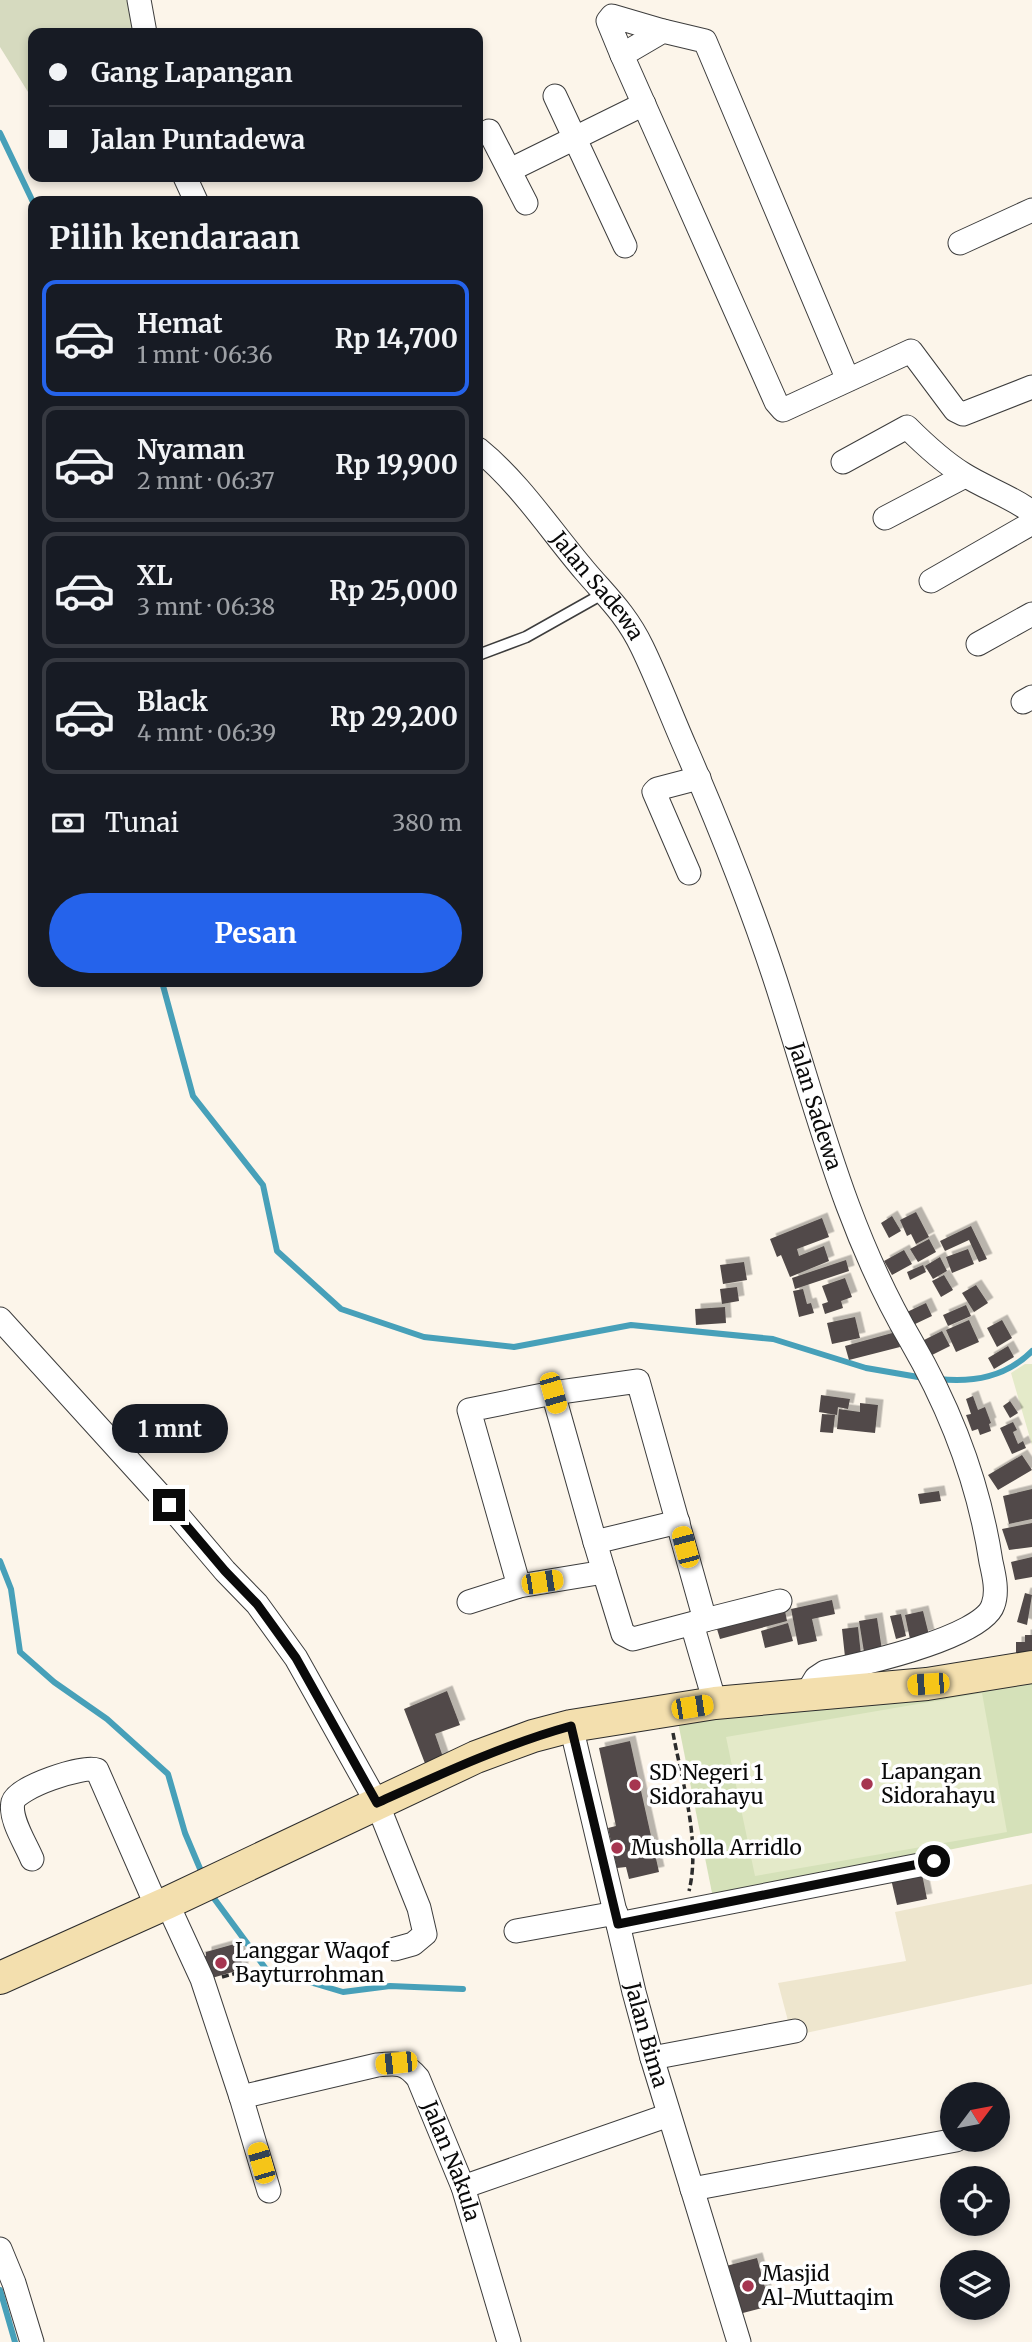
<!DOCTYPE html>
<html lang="id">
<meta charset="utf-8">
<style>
body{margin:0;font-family:Merriweather,serif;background:#20242c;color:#f1f3f6;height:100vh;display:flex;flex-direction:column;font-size:26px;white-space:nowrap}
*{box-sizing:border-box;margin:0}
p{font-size:23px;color:#9ea1a6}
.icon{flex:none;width:38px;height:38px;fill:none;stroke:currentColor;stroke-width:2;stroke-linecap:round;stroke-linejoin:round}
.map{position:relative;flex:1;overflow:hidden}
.panel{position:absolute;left:28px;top:196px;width:455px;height:791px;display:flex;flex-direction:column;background:#171b24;border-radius:14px;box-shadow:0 4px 10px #0003}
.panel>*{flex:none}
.hud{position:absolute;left:28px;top:28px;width:455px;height:154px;border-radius:14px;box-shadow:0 4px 10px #0003;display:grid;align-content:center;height:154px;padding:0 21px;background:#171b24}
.needle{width:46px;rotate:58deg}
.fabs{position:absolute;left:940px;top:2082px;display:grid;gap:14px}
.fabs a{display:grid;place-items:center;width:70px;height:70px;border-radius:50%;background:#171b24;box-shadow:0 4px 10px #0003;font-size:35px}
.end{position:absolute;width:32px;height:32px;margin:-16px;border:9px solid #0a0a0a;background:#fff;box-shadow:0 0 0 4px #fff}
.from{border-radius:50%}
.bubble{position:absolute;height:49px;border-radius:24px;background:#171b24;box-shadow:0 4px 10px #0003;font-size:23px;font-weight:700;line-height:49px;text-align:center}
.car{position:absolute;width:21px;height:42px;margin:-21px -10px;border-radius:9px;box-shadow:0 0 5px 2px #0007;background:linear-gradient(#f5c518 24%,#345 0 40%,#f5c518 0 76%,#345 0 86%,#f5c518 0)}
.hud b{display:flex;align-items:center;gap:24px;height:66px;font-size:26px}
.hud b+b{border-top:2px solid #363941}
.hud i{width:18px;height:18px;background:#f1f3f6}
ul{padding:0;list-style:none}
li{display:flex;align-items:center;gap:21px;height:116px;margin:0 14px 10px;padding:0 7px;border:4px solid #363941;border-radius:14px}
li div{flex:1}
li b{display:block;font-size:26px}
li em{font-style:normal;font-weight:700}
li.active{border-color:#2563eb}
li>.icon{width:63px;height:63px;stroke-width:1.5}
h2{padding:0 21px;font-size:32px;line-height:84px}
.pay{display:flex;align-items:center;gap:18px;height:77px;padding:0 21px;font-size:26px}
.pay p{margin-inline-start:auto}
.action{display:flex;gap:14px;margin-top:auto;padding:14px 21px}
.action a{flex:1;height:80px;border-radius:42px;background:#2563eb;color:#fff;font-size:28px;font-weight:700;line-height:80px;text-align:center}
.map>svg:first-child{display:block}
.farmland{fill:#eee6ce}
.green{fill:#d5e1b9}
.cemetery{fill:#d6dabf}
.pitch{fill:#e4eac9}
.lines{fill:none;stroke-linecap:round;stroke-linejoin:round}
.stream{stroke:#47a0b9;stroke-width:6}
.building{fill:#514a48;filter:url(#shadow)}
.service-casing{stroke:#3d3d3d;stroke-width:13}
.minor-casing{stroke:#3d3d3d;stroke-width:25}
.secondary-casing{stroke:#2c2c2c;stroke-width:34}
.path{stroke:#2c2c2c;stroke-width:3.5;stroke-dasharray:7 3.5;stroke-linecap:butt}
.service{stroke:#fff;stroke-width:10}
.minor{stroke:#fff;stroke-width:23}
.secondary{stroke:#f3dfae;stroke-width:32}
.route{stroke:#0a0a0a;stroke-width:9}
.poi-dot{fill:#a63650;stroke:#fff;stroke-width:2.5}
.labels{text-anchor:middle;stroke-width:7;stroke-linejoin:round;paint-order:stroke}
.street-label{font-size:21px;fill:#0a0a0a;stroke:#fff}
.poi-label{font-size:21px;fill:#0a0a0a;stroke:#fff;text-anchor:start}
</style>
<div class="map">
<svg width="1032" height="2342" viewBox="0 0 1032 2342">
<defs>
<filter id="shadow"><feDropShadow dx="5.5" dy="-5.5" stdDeviation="0" flood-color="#0004"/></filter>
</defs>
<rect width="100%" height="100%" fill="#fcf5ea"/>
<!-- farmland -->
<path class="farmland" d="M1032 1884V1984L792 2036 778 1983 906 1961 895 1912Z"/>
<!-- green -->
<path class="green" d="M1032 1679V1833L713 1898 678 1722Z"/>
<!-- cemetery -->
<path class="cemetery" d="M0 0H129L137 33H33V100L0 47Z"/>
<!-- pitch -->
<path class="pitch" d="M1025 1364H1032V1445L1011 1373Z
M982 1693 1007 1832 755 1876 726 1737Z"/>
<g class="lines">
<!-- stream -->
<path class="stream" d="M0 133 33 202
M162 982 193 1096 263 1185 277 1251 341 1309 424 1337 514 1347 631 1325 773 1339 866 1368 924 1378
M938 1379C974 1383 1006 1377 1032 1351
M0 1561 11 1589 20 1652 54 1682 107 1719 168 1774 185 1833 201 1871
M213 1897 266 1969 343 1992 390 1986 463 1989
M0 2290 15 2342"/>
</g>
<!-- building -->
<path class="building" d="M916 1212 929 1237 916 1244 911 1234 907 1236 900 1220Z
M892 1216 901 1231 889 1238 881 1223Z
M822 1218 829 1237 797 1249 799 1256 824 1246 829 1261 790 1277 781 1255 777 1257 770 1239Z
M971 1226 987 1259 979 1262 969 1240 945 1251 940 1241Z
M929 1239 936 1252 918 1262 910 1249Z
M968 1249 974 1264 952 1273 946 1257Z
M904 1250 912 1264 892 1275 884 1261Z
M940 1257 947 1271 933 1279 925 1266Z
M846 1260 849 1271 795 1289 792 1278Z
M744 1262 747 1280 723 1284 720 1265Z
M923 1265 926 1272 910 1280 907 1272Z
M944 1275 953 1290 941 1297 932 1281Z
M845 1278 852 1297 841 1301 843 1308 825 1314 822 1304 828 1302 822 1286Z
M976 1285 988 1303 974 1312 962 1293Z
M737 1287 739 1301 722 1304 720 1289Z
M803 1289 807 1304 811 1303 814 1313 799 1317 793 1291Z
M926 1303 932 1316 913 1325 907 1312Z
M966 1305 971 1316 948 1326 943 1315Z
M725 1307 726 1323 696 1325 695 1309Z
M855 1317 860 1338 832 1344 827 1323Z
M969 1320 979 1342 956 1352 946 1330Z
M1002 1320 1012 1338 997 1347 987 1328Z
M942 1331 950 1346 932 1355 924 1340Z
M896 1332 900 1347 849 1360 845 1346Z
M1008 1346 1014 1357 994 1369 988 1358Z
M821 1395 850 1399 848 1409 838 1407 837 1415 819 1412Z
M973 1396 978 1410 985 1407 991 1423 989 1424 991 1431 980 1435 978 1429 972 1431 966 1415 971 1414 966 1399Z
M1010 1401 1018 1413 1010 1418 1003 1406Z
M860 1403 878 1405 875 1433 837 1429 839 1409 860 1412Z
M822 1414 835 1415 833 1433 820 1432Z
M1013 1422 1017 1430 1013 1432 1018 1444 1023 1441 1026 1448 1012 1454 1000 1428Z
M1022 1455 1032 1470 998 1490 988 1475Z
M1032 1489V1519L1009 1524 1003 1496Z
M939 1491 941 1501 920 1504 918 1494Z
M1032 1523V1547L1009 1550 1002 1529Z
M1032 1557V1577L1015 1580 1011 1562Z
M1025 1593 1032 1595 1027 1625 1017 1622Z
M832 1600 835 1614 812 1619 817 1641 798 1645 791 1609Z
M785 1611 787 1621 720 1639 717 1629Z
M923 1611 929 1635 910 1639 905 1615Z
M901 1614 906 1636 896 1639 890 1616Z
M877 1618 882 1650 864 1652 859 1621Z
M788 1623 793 1641 765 1648 761 1631Z
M858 1627 861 1655 845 1657 842 1629Z
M1025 1635H1032V1654H1016V1642H1025Z
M447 1691 460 1725 435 1734 444 1760 426 1766 404 1709Z
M630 1741 659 1872 629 1879 626 1867 617 1868 608 1828 616 1826 599 1748Z
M922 1874 927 1899 897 1905 891 1879Z
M238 1943 243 1969 205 1980 199 1957 206 1956V1952Z
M757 2258 770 2306 739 2314 726 2266Z"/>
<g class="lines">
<!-- service casing -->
<g class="service-casing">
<path id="service" d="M478 655 526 637 606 592"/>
</g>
<!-- minor casing -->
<g class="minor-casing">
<g id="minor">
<path d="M139 0 145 33"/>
<path d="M622 55 608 21 612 16 663 31"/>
<path d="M555 96 625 246"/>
<path d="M489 131 526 203"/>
<path d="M510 170 644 104"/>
<path d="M185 177 196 201"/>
<path d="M960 243 1032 210"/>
<path d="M848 380 705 41 663 31 622 55 776 402 783 410 911 351 955 410 963 414 1032 387"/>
<path id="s1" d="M478 449C520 483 550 530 585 571 608 598 626 614 642 647 658 680 671 715 686 749 722 832 756 917 783 1004 820 1121 848 1234 911 1341 951 1410 979 1483 991 1562 994 1575 998 1592 993 1605 983 1638 858 1665 825 1672L816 1678 807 1693"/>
<path d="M843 462 907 427C925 445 942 461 963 474 985 488 1010 496 1032 512"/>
<path d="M885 518 965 476"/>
<path d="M931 581 1032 523"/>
<path d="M978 644 1032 614"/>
<path d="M1023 702 1032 697"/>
<path d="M689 873 654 792 657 789 699 778"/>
<path d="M0 1319 169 1505 225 1571 257 1604 296 1658 377 1803 419 1908 425 1934 413 1944 395 1949"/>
<path d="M595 1542 553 1393 638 1381 705 1620 633 1639 623 1634 604 1572"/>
<path d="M519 1586 469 1410 553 1393"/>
<path d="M469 1602 519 1586 604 1572 595 1542 678 1522"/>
<path d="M705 1620 780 1601"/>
<path d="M692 1624 715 1703"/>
<path id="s2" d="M571 1726 634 1992 652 2058 739 2342"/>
<path d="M32 1859C26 1844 9 1819 13 1802 17 1787 83 1765 97 1770L157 1907"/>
<path id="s3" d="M167 1903 202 1979 241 2097 377 2065C397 2063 405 2062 418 2078L463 2187 509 2342"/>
<path d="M618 1924 935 1862"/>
<path d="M516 1931 616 1913"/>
<path d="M652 2058 795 2031"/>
<path d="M241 2097 269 2191"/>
<path d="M463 2187 669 2115"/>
<path d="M692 2189 956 2140"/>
<path d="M0 2249 14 2283 32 2342"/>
</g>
</g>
<!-- secondary casing -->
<g class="secondary-casing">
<path id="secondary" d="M0 1978 167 1903 476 1757 533 1736 571 1726 715 1703 927 1684 1032 1667"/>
</g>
<!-- path -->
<path class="path" d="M673 1733C682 1782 701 1842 689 1891
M222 1977 244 1971"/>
<!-- service -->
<use href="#service" class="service"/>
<!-- minor -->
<use href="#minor" class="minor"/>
<!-- secondary -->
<use href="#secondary" class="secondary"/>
</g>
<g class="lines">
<!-- route -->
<path class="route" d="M169 1505 225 1571 257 1604 296 1658 377 1803C441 1774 503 1745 571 1726L618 1924 934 1861"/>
</g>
<!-- markers -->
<g class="poi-dot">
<circle cx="867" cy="1784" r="7"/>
<circle cx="635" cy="1785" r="7"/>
<circle cx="617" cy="1848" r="7"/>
<circle cx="221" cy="1963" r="7"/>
<circle cx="748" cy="2286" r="7"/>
</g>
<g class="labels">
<!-- street labels -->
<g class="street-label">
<text dy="7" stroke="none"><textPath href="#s1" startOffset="182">Jalan Sadewa</textPath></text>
<text dy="7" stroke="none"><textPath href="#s1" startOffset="749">Jalan Sadewa</textPath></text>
<text dy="7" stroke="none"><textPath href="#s2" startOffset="318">Jalan Bima</textPath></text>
<text dy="7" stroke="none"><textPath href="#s3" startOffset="483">Jalan Nakula</textPath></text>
</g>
<!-- poi labels -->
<g class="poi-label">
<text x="881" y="1779">Lapangan<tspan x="881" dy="24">Sidorahayu</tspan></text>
<text x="649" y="1780">SD Negeri 1<tspan x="649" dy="24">Sidorahayu</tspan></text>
<text x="631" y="1855">Musholla Arridlo</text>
<text x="235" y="1958">Langgar Waqof<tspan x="235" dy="24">Bayturrohman</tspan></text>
<text x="762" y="2281">Masjid<tspan x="762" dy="24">Al-Muttaqim</tspan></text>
</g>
</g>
</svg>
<div class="fabs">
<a><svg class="needle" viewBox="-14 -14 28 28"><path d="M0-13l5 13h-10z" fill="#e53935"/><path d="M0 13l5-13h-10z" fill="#9ea1a6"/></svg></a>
<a><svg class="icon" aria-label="locate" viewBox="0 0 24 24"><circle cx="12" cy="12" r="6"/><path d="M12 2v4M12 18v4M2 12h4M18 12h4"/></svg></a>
<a><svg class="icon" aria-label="layers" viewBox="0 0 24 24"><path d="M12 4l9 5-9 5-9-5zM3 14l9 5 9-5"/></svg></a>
</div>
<i class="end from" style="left:934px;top:1861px"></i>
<i class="end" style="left:169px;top:1505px"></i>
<div class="bubble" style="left:112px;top:1404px;width:116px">1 mnt</div>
<i class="car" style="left:553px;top:1393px;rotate:164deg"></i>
<i class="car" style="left:685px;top:1547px;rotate:345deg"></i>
<i class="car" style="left:542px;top:1582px;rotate:81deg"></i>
<i class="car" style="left:928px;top:1684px;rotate:266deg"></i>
<i class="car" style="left:692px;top:1707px;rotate:81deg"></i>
<i class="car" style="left:396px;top:2063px;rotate:264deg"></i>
<i class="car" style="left:261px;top:2163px;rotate:344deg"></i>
<div class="hud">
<b><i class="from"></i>Gang Lapangan</b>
<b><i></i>Jalan Puntadewa</b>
</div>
<section class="panel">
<h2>Pilih kendaraan</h2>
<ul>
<li class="active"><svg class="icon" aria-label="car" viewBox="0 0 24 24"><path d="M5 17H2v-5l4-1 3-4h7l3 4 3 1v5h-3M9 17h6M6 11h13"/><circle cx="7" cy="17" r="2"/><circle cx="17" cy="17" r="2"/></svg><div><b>Hemat</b><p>1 mnt · 06:36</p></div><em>Rp 14,700</em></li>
<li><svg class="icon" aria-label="car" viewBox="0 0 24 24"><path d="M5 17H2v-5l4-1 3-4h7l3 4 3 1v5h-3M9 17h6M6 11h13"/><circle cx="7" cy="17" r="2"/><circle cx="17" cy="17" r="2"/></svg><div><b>Nyaman</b><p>2 mnt · 06:37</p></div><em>Rp 19,900</em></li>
<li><svg class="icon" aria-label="car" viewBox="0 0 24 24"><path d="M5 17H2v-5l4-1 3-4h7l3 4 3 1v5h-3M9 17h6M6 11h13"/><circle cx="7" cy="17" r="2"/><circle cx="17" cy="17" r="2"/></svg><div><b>XL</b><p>3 mnt · 06:38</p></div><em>Rp 25,000</em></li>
<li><svg class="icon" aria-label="car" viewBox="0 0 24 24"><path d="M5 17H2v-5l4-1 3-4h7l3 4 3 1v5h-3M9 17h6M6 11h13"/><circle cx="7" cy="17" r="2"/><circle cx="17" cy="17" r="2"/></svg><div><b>Black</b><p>4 mnt · 06:39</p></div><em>Rp 29,200</em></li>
</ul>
<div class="pay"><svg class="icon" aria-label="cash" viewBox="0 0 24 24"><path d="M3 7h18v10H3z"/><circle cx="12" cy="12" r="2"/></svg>Tunai<p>380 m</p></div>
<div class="action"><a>Pesan</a></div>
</section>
</div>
